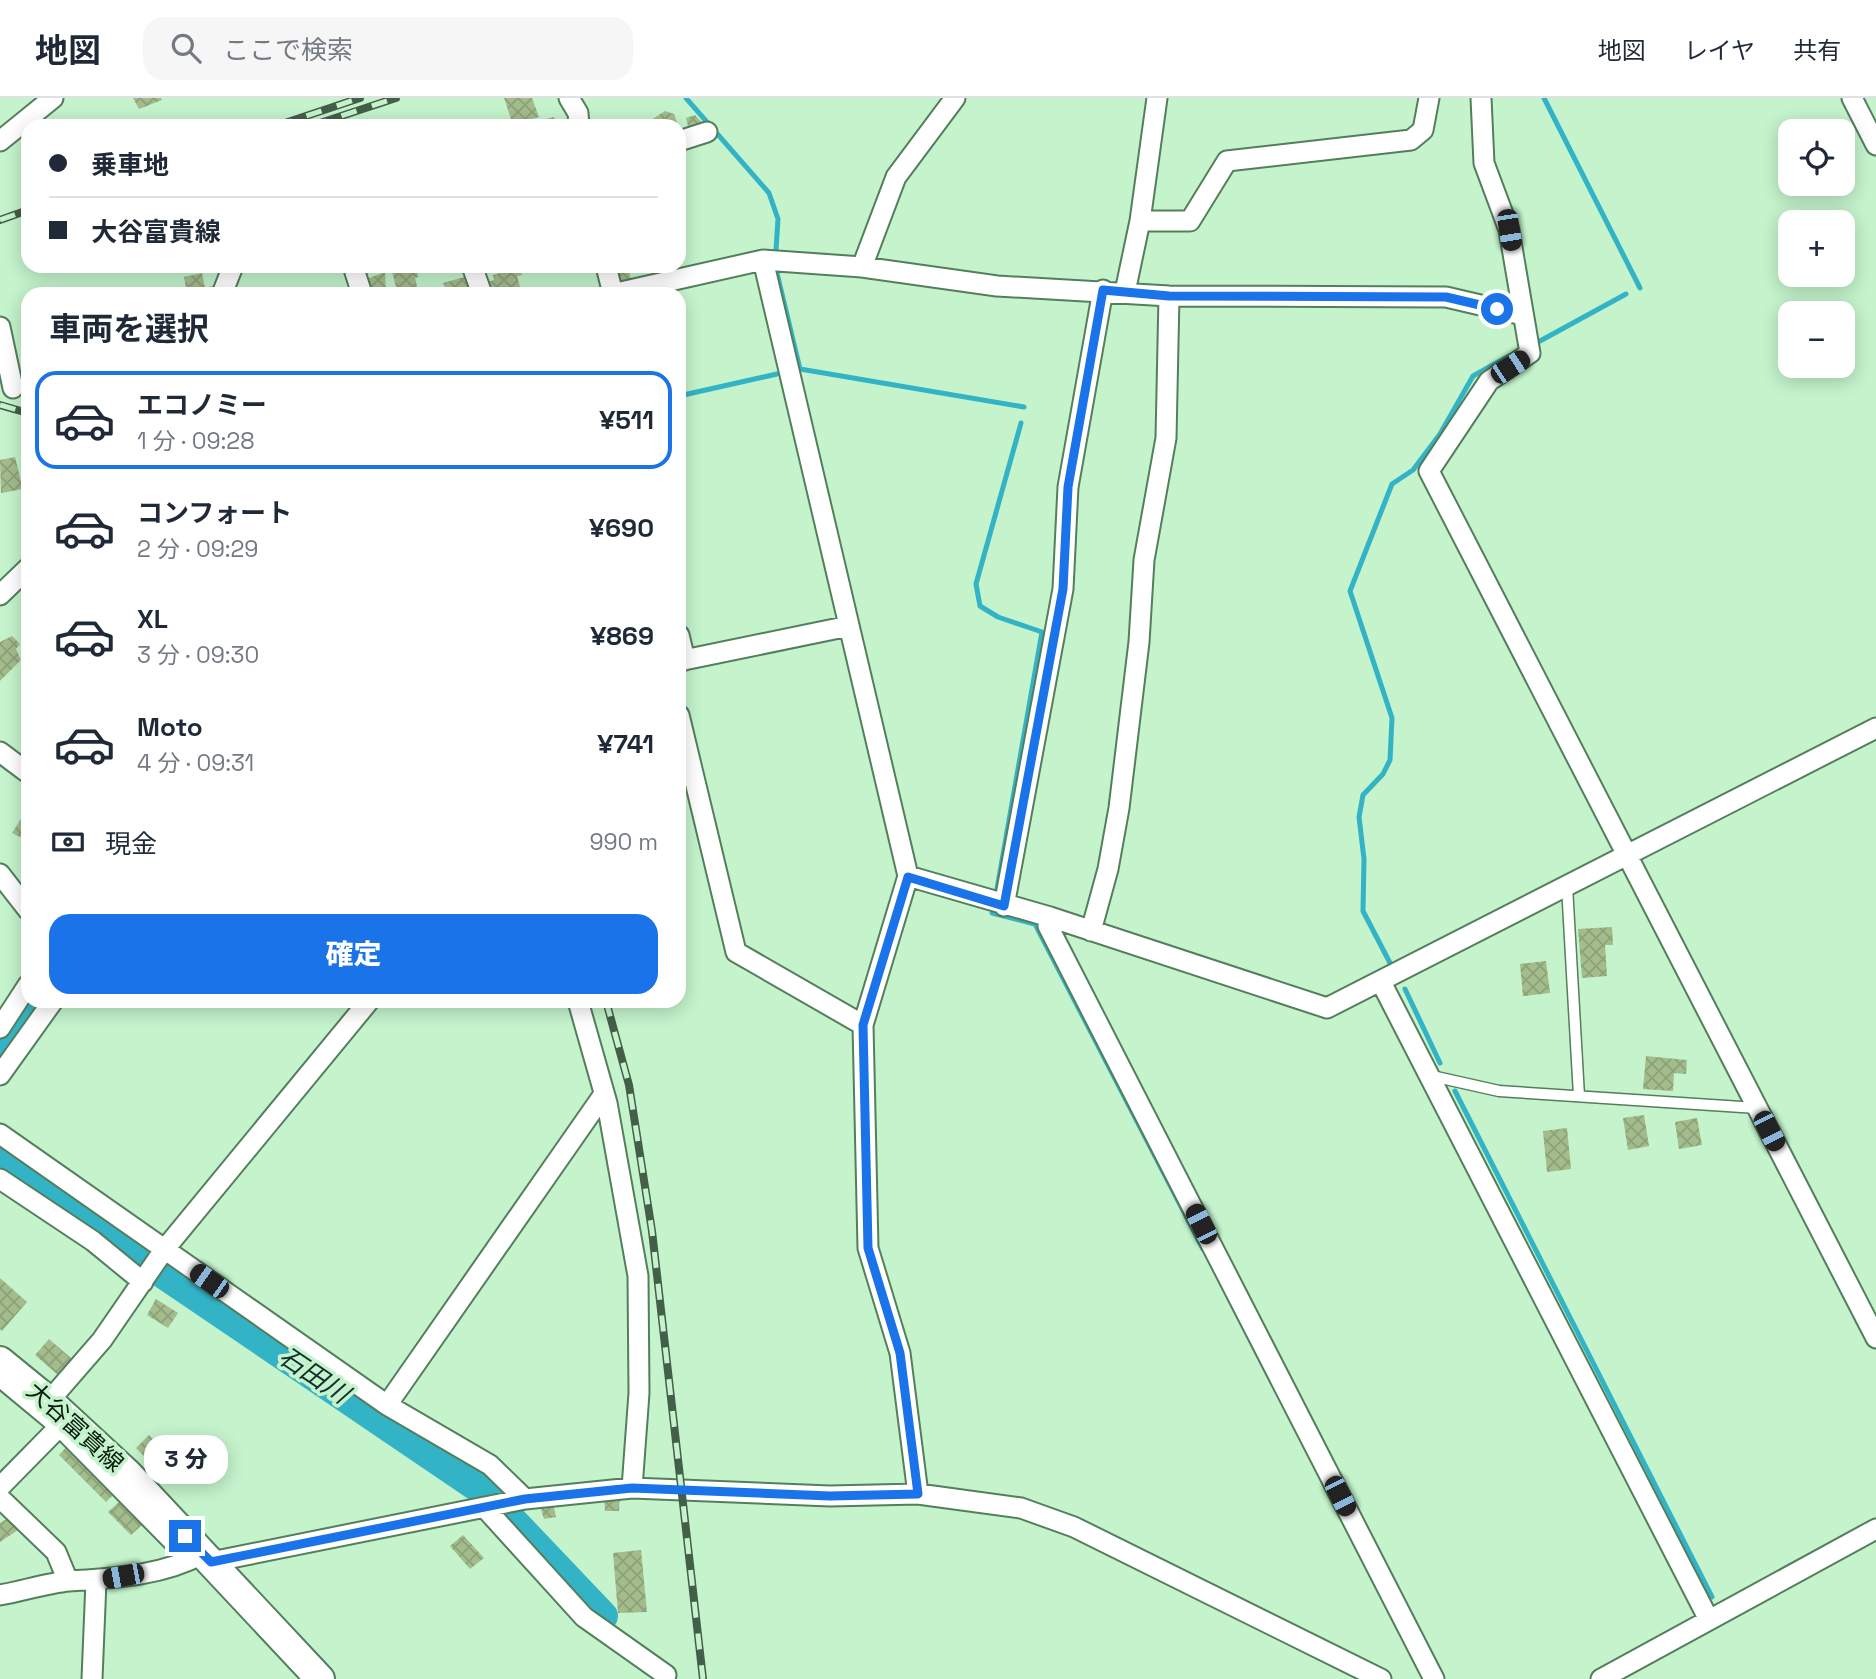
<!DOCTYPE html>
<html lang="ja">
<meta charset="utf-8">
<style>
body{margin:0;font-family:"Space Grotesk","Noto Sans JP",sans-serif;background:#f6f6f7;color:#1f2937;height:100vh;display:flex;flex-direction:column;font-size:26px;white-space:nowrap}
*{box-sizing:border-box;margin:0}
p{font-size:23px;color:#747a83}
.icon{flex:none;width:38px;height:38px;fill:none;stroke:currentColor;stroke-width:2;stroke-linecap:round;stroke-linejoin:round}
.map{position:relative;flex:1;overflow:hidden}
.details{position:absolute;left:21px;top:189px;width:665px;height:721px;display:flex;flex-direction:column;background:#fff;border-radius:21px;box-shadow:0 4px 18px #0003}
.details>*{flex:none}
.banner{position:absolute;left:21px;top:21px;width:665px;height:154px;border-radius:21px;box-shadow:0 4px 18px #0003;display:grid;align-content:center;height:154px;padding:0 28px;background:#fff}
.buttons{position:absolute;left:1778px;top:21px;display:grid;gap:14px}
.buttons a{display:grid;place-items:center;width:77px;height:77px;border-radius:14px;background:#fff;box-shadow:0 4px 18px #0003;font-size:35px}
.end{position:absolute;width:32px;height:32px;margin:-16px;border:9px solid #1a73e8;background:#fff;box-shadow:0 0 0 4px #fff}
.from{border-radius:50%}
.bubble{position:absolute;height:49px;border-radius:21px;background:#fff;box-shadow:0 4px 18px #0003;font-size:23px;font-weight:800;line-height:49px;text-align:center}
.car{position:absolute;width:21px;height:42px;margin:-21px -10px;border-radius:9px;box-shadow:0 0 5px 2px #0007;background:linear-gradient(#222 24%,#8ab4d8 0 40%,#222 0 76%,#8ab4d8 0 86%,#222 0)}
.banner b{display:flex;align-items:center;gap:24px;height:66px;font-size:26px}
.banner b+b{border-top:2px solid #e0e1e3}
.banner i{width:18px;height:18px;background:#1f2937}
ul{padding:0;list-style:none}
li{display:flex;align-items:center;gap:21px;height:98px;margin:0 14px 10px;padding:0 14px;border:4px solid transparent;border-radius:21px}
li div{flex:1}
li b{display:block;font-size:26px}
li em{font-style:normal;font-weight:800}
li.current{border-color:#1a73e8}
li>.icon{width:63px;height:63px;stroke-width:1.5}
h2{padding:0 28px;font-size:32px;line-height:84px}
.pay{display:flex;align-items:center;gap:18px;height:77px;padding:0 28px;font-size:26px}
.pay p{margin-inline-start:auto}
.primary-button{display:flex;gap:14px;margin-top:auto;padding:14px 28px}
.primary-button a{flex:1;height:80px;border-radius:21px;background:#1a73e8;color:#fff;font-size:28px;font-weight:800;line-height:80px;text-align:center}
header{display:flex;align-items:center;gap:42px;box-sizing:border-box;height:98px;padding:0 35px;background:#fff;border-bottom:2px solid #e0e1e3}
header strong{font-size:33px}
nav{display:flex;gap:38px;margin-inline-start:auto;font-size:24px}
.search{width:490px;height:63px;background:#f6f6f7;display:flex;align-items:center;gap:18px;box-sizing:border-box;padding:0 24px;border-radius:21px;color:#747a83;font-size:26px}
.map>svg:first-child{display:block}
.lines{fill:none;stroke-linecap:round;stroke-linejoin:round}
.stream{stroke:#33b3c6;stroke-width:5}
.river{stroke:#33b3c6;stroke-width:30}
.building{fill:url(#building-cross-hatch)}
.service-casing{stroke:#547e5c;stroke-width:13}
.pedestrian-casing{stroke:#547e5c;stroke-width:18}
.minor-casing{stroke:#547e5c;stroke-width:23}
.secondary-casing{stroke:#547e5c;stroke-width:32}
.service{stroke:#fff;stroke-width:10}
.pedestrian{stroke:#fff;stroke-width:14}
.minor{stroke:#fff;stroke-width:19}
.secondary{stroke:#fff;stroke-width:28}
.rail-casing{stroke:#435e49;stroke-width:8}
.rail{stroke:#c4f3cc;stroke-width:5;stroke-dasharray:16;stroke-linecap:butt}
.route{stroke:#1a73e8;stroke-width:9}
.labels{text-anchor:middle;stroke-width:7;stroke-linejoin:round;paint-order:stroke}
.street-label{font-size:24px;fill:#0a1c0e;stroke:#c4f3cc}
.water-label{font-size:26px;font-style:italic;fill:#132e32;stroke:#c4f3cc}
</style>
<header>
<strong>地図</strong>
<div class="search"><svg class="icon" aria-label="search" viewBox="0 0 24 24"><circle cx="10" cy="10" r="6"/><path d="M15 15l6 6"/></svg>ここで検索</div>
<nav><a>地図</a><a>レイヤ</a><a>共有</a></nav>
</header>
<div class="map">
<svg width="1876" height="1581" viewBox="0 0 1876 1581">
<defs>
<pattern id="building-cross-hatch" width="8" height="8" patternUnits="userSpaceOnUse" patternTransform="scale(1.75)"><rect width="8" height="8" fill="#a4bc8c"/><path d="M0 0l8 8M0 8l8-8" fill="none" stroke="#8ca178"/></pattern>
</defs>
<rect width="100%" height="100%" fill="#c4f3cc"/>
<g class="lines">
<!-- stream -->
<path class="stream" d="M686 0 769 95 778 121 776 152
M1544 0 1640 190
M777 175 800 271 1024 309
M1540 243 1626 196
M679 298 777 276
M997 791 1042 534 998 519 980 508 976 486 1021 325
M992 815 1035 826 1203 1151
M1390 865 1363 813 1364 761 1359 719 1363 697 1383 676 1390 662 1392 620 1350 493 1392 386 1413 372 1440 336 1473 278 1509 258
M1405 891 1440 965
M1455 993 1712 1499"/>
<!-- river -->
<path class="river" d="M0 956 34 903
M0 1065 485 1394 603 1518"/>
</g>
<!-- building -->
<path class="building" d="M133 0H161L162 2 139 11Z
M504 0H532L539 19 513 27Z
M665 13 674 16 678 28H653L651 22Z
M695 17 707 30 690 37 686 20Z
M554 19 556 28H524V27Z
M397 168H416L418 179 415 180 419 196H398L391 170Z
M520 168 522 177 517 178 522 196H492L488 184 494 182 493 177 498 176 496 169Z
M610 168H628L631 182 614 187Z
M385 174 386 196H368L364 182Z
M202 175 205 190 216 187 217 196H187L184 179Z
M468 178 473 196H435L446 192 443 185Z
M15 359 23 391 1 395 0 362Z
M12 538 20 546 16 551 21 562 0 583V544Z
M24 716 28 718V743L12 735Z
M1612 829 1613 847H1605L1607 878 1582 880 1578 831Z
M1546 863 1550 895 1523 898 1520 866Z
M1646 958 1687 962 1686 976 1674 975 1673 993 1643 991Z
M1644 1017 1649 1048 1628 1052 1623 1020Z
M1697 1020 1702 1047 1679 1051 1675 1024Z
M1567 1030 1571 1071 1547 1074 1543 1033Z
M0 1180 27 1204 2 1233 0 1231Z
M156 1201 178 1215 168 1230 147 1217Z
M49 1241 72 1261 58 1277 35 1257Z
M149 1337 176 1365 163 1378 136 1350Z
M69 1346 116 1394 106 1404 59 1357Z
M620 1397 619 1413H605L604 1398Z
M120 1403 143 1426 131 1437 108 1414Z
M553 1405 556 1419 544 1421 540 1408Z
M8 1420 18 1432 0 1444V1425Z
M463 1437 484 1460 470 1471 450 1448Z
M641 1452 647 1514 618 1515 613 1455Z"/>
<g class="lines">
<!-- service casing -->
<g class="service-casing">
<path id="service" d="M1567 788 1579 998
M1432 978 1499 993 1757 1010"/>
</g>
<!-- pedestrian casing -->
<g class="pedestrian-casing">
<path id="pedestrian" d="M0 1282 58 1330 189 1463"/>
</g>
<!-- minor casing -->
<g class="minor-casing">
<path id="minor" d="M569 0 578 15 579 28
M1481 0 1484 65 1509 132 1530 255 1489 283 1429 373 1876 1240
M1852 0 1876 47
M0 43 53 0
M679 43 707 34
M1140 123H1190L1227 63 1411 42 1423 32 1429 0
M763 162 908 778 863 927 868 1150 900 1255 918 1396
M353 168 362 196
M472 168 482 196
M606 168 613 196
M862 169 896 79 955 0
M1125 194 1140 123 1157 0
M222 196 233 168
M612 196 763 162 862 169 997 188 1169 198 1446 199 1523 217
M0 229 13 290
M0 497 28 470
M679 537 685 562
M679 563 849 528
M679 617 736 854 863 927
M0 654 28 675
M0 776 28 812
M908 778 1050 819 1327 910 1876 630
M1004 808 1063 491 1068 389 1103 192
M1050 819 1048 828 1434 1581
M1091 833 1108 771 1119 710 1139 544 1144 462 1166 340 1169 198
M1381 884 1708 1520
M578 903 607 1005 638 1178 639 1295 632 1390
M0 930 28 887
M0 977 53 903
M0 1036 387 1307 490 1367 525 1401 211 1464
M0 1081 93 1143 143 1184
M49 1303 102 1242 164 1152 369 903
M387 1307 604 996
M0 1389 58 1330
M0 1400 56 1454 68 1483
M525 1401 632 1390 830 1398 918 1396 1021 1410 1074 1429 1381 1581
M485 1410 584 1519 666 1577
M0 1497C23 1493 47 1485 69 1483 114 1480 162 1478 202 1456
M92 1581 96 1483
M1601 1581 1876 1431"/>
</g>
<!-- secondary casing -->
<g class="secondary-casing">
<path id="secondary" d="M0 1263 49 1303 128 1376 320 1581"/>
</g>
<!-- service -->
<use href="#service" class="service"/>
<!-- pedestrian -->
<use href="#pedestrian" class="pedestrian"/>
<!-- minor -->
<use href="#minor" class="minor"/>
<!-- secondary -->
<use href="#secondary" class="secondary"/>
<!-- rail casing -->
<g class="rail-casing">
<path id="rail" d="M276 28 360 0
M311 28 396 0
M0 122 28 112
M0 307 28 315
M606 903 629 987 652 1133 703 1581"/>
</g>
<!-- rail -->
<use href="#rail" class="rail"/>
</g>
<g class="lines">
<!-- route -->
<path class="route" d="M185 1438 211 1464 525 1401 632 1390 830 1398 918 1396 900 1255 868 1150 863 927 908 779 1004 808 1063 491 1068 389 1103 192 1169 198 1446 199 1497 211"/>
</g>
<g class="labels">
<!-- street labels -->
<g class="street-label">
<text transform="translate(75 1329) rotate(42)" y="8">大谷富貴線</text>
</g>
<!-- water labels -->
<g class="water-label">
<text transform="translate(314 1277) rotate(34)" y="9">石田川</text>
</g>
</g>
</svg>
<div class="buttons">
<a><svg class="icon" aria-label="locate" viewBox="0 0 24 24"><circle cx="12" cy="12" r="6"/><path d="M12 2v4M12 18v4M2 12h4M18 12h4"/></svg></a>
<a>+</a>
<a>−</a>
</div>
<i class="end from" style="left:1497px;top:211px"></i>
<i class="end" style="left:185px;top:1438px"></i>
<div class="bubble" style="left:144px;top:1337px;width:84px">3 分</div>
<i class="car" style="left:1509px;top:132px;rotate:171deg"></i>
<i class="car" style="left:1510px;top:269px;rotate:57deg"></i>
<i class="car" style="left:1769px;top:1033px;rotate:153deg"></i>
<i class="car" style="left:1201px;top:1126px;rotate:333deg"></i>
<i class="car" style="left:209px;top:1183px;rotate:305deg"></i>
<i class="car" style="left:1340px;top:1398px;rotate:153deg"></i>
<i class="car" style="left:123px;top:1478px;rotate:259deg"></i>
<div class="banner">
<b><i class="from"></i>乗車地</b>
<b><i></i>大谷富貴線</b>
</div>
<section class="details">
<h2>車両を選択</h2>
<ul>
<li class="current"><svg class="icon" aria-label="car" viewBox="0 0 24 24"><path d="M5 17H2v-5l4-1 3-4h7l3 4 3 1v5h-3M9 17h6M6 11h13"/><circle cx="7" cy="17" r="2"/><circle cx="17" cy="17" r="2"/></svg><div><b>エコノミー</b><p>1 分 · 09:28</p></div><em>¥511</em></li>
<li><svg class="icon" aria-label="car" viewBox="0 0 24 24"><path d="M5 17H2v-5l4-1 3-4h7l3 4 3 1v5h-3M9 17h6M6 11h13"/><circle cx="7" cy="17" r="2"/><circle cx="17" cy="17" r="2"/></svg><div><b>コンフォート</b><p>2 分 · 09:29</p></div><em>¥690</em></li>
<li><svg class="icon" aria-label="car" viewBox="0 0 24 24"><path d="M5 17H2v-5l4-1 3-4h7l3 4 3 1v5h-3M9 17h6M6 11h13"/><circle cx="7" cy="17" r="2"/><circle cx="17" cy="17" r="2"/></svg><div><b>XL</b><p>3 分 · 09:30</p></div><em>¥869</em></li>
<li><svg class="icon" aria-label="car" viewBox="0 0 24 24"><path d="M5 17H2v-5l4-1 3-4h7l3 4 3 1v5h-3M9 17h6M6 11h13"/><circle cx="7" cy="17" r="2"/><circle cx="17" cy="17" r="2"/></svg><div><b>Moto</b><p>4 分 · 09:31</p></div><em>¥741</em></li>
</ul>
<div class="pay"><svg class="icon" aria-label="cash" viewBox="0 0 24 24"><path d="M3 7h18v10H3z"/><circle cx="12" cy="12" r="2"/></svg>現金<p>990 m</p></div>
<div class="primary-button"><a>確定</a></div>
</section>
</div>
